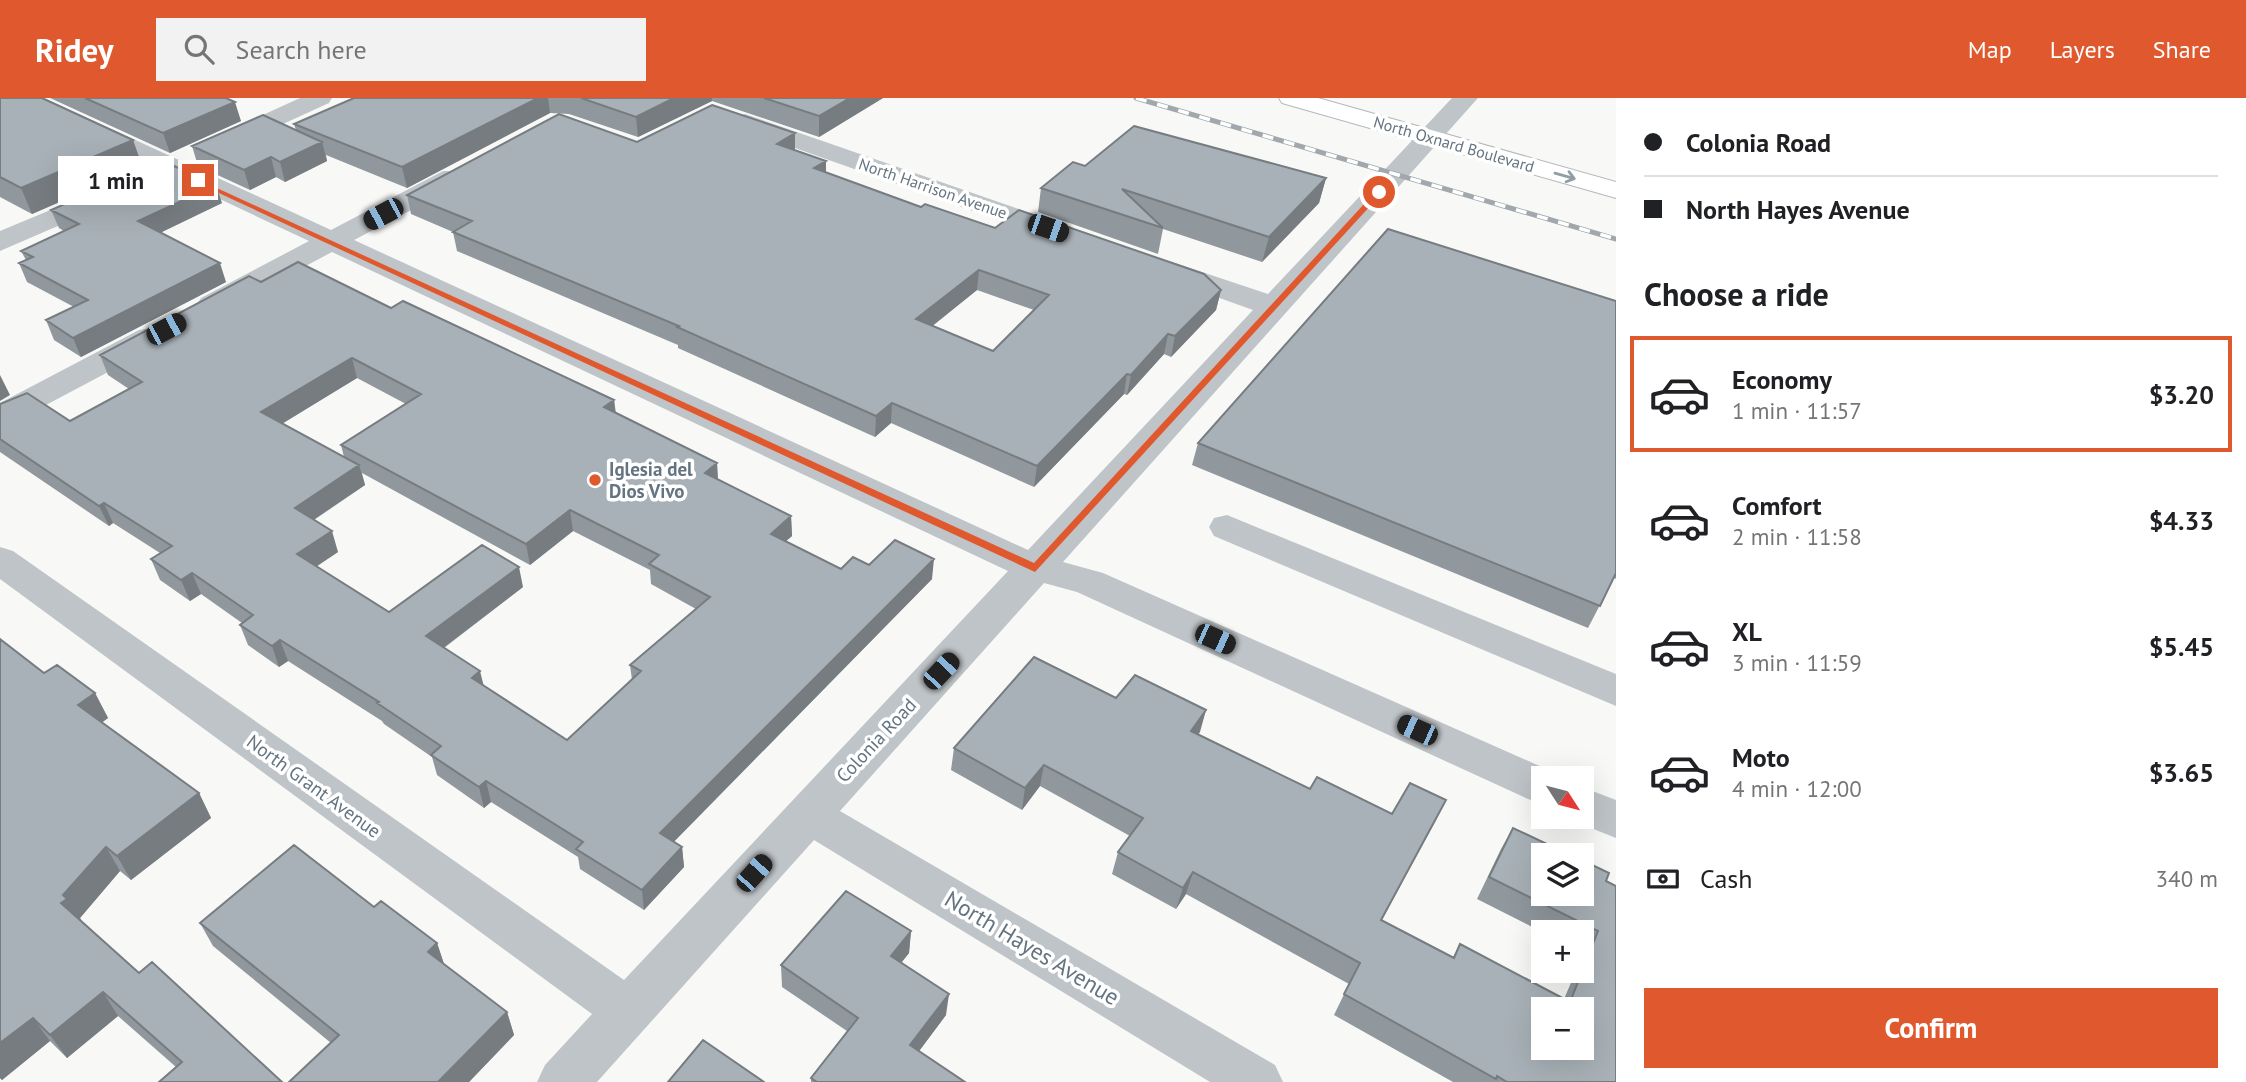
<!DOCTYPE html>
<meta charset="utf-8">
<style>
body{margin:0;font-family:"PT Sans",sans-serif;background:#f2f2f2;color:#202124;height:100vh;display:flex;flex-direction:column;font-size:26px;white-space:nowrap}
*{box-sizing:border-box;margin:0}
p{font-size:23px;color:#757577}
.icon{flex:none;width:38px;height:38px;fill:none;stroke:currentColor;stroke-width:2;stroke-linecap:round;stroke-linejoin:round}
.map{position:relative;flex:1;overflow:hidden}
.sheet{display:flex;flex-direction:column;background:#fff;width:630px}
.sheet>*{flex:none}
.hud{display:grid;align-content:center;height:154px;padding:0 28px;background:#fff}
.needle{width:46px;rotate:126deg}
.buttons{position:absolute;left:1531px;top:668px;display:grid;gap:14px}
.buttons a{display:grid;place-items:center;width:63px;height:63px;border-radius:0px;background:#fff;box-shadow:0 7px 28px #0002;font-size:35px}
.end{position:absolute;width:32px;height:32px;margin:-16px;border:9px solid #e0592e;background:#fff;box-shadow:0 0 0 4px #fff}
.from{border-radius:50%}
.bubble{position:absolute;height:49px;border-radius:0px;background:#fff;box-shadow:0 7px 28px #0002;font-size:23px;font-weight:700;line-height:49px;text-align:center}
.car{position:absolute;width:21px;height:42px;margin:-21px -10px;border-radius:9px;box-shadow:0 0 5px 2px #0007;background:linear-gradient(#222 24%,#8ab4d8 0 40%,#222 0 76%,#8ab4d8 0 86%,#222 0)}
.hud b{display:flex;align-items:center;gap:24px;height:66px;font-size:26px}
.hud b+b{border-top:2px solid #e0e0e0}
.hud i{width:18px;height:18px;background:#202124}
ul{padding:0;list-style:none}
li{display:flex;align-items:center;gap:21px;height:116px;margin:0 14px 10px;padding:0 14px;border:4px solid transparent;border-radius:0px}
li div{flex:1}
li b{display:block;font-size:26px}
li em{font-style:normal;font-weight:700}
li.active{border-color:#e0592e}
li>.icon{width:63px;height:63px;stroke-width:1.5}
h2{padding:0 28px;font-size:32px;line-height:84px}
.pay{display:flex;align-items:center;gap:18px;height:77px;padding:0 28px;font-size:26px}
.pay p{margin-inline-start:auto}
.action{display:flex;gap:14px;margin-top:auto;padding:14px 28px}
.action a{flex:1;height:80px;border-radius:0px;background:#e0592e;color:#fff;font-size:28px;font-weight:700;line-height:80px;text-align:center}
header{display:flex;align-items:center;gap:42px;box-sizing:border-box;height:98px;padding:0 35px;background:#e0592e;color:#fff}
header strong{font-size:33px}
nav{display:flex;gap:38px;margin-inline-start:auto;font-size:24px}
.search{width:490px;height:63px;background:#f2f2f2;display:flex;align-items:center;gap:18px;box-sizing:border-box;padding:0 24px;border-radius:0px;color:#757577;font-size:26px}
main{display:flex;flex:1;min-height:0}
.map>svg:first-child{display:block}
.lines{fill:none;stroke-linecap:round;stroke-linejoin:round}
.major-casing{stroke:#b3b8bc;stroke-width:2}
.minor{fill:#bfc4c8;fill-rule:evenodd}
.major{fill:#fff;fill-rule:evenodd}
.rail-casing{stroke:#a1a8ad;stroke-width:5}
.rail{stroke:#fff;stroke-width:3.5;stroke-dasharray:11;stroke-linecap:butt}
.wall{fill:#90989d;fill-rule:evenodd}
.shaded-wall{fill:#767c80}
.building{fill:#a8b1b7;stroke:#767c80;stroke-width:2;fill-rule:evenodd}
.oneway{stroke:#929ea6}
.route{fill:#e0592e}
.poi-dot{fill:#e0592e;stroke:#fff;stroke-width:2.5}
.labels{text-anchor:middle;stroke-width:7;stroke-linejoin:round;paint-order:stroke}
.far-street-label{font-size:16px;fill:#647480;stroke:#fff}
.poi-label{font-size:19px;font-weight:bold;fill:#647480;stroke:#fff;text-anchor:start}
.street-label{font-size:19px;fill:#647480;stroke:#fff}
.near-street-label{font-size:23px;fill:#647480;stroke:#fff}
</style>
<header>
<strong>Ridey</strong>
<div class="search"><svg class="icon" aria-label="search" viewBox="0 0 24 24"><circle cx="10" cy="10" r="6"/><path d="M15 15l6 6"/></svg>Search here</div>
<nav><a>Map</a><a>Layers</a><a>Share</a></nav>
</header>
<main>
<div class="map">
<svg width="1616" height="984" viewBox="0 0 1616 984">
<rect width="100%" height="100%" fill="#f8f9f6"/>
<g class="lines">
<!-- major casing -->
<g class="major-casing">
<path id="major" d="M1279 0H1318L1616 84V100L1282 5Z"/>
</g>
<!-- minor -->
<path class="minor" d="M12 0H44L331 132 443 73H463L466 79 463 85 354 142 1028 452 1253 212 1158 178 1153 172 1158 166 1168 163 1178 166 1268 196 1452 0H1478L1063 464 1103 475 1560 677 1562 681H1544V706L1528 701 1077 494 1044 485 840 713 1275 967 1283 984H1210L814 742 597 984H537L545 967 592 916 0 481V449L13 453 624 882 1008 473 332 154 223 212 212 215 201 212 197 206 201 200 309 143 15 5Z
M300 0H332L329 5 235 48H217L213 43 217 38Z
M745 16 1071 129 1075 135 1071 141 1061 144 1051 141 736 29 732 24 736 19Z
M101 91 111 93 115 99 111 105 0 153V133Z
M150 230 161 232 166 239 161 246 12 325 0 328V305L139 232Z
M1227 417 1616 576V608L1214 438 1209 429 1214 420Z
M1582 689 1616 702V740L1566 720 1582 719Z"/>
<!-- major -->
<use href="#major" class="major"/>
<!-- rail casing -->
<g class="rail-casing">
<path id="rail" d="M1136 0 1616 141"/>
</g>
<!-- rail -->
<use href="#rail" class="rail"/>
</g>
<!-- wall -->
<path class="wall" d="M0 0 133 42 142 68 32 116 0 99Z
M50 0H226L241 23 170 55Z
M354 0H883L819 39 712 3 638 39 569 16 550 15 407 90 326 57 327 63 285 84 276 79 250 92 198 68 192 48 296 32 294 26Z
M637 44 795 52 826 63V75L921 109 1221 192 1216 212 1171 259 1164 256 1127 297 1124 296 1034 389 891 325 875 339 678 250V247L457 153 453 134 411 116 407 97ZM977 192 1034 212 993 253 932 228Z
M1085 68 1326 80 1319 105 1262 164 1163 131 1158 156 1038 114 1041 90Z
M222 105 160 135 226 184 81 259 54 242 46 222 74 209 27 184 19 165 26 162 21 153 64 133 59 130 51 112Z
M261 184 391 210 614 302 616 315 717 365 718 382 791 418 792 438 786 443 841 471 869 467 932 481 673 744 682 749 684 769 644 812 580 771 578 759 491 704 484 710 437 677 432 659 384 626 382 623 288 563 279 569 248 547 240 527 242 525 201 496 190 503 160 482 151 461 160 455 113 425 109 428 0 354V306L70 323 129 291 108 277 100 257ZM357 280 406 306 341 347 344 359 282 326ZM362 375 530 467 573 433 650 472 651 486 696 511 630 567 632 582 567 642 484 588 444 550 523 489 389 514 316 468 338 454 314 422 365 387Z
M1616 203V481L1614 480 1588 530 1192 367 1198 345Z
M0 541 44 575 95 595 108 620 102 624 199 695 211 720 131 782 120 773 80 820 82 824 139 875 282 984 176 969 118 918 67 960 50 943 2 982 0 980Z
M1116 600 1206 612 1198 637 1310 691 1392 716 1446 702 1382 822 1453 859 1460 846 1564 901 1576 873H1582V858L1584 854H1582V835H1544L1477 801 1501 751 1513 730 1606 783 1616 984H1453L1334 917 1349 886 1186 796 1176 811 1112 776 1118 754 1130 738 1040 688 1022 712 951 672 954 650Z
M374 809 437 845 444 866 507 914 514 937 469 984H289L331 945 213 848 200 825Z
M911 833 909 855 901 865 946 917 919 953 965 984H811V980L847 933 782 889 781 867Z"/>
<!-- shaded-wall -->
<path class="shaded-wall" d="M538 0H548L550 15 407 90 402 69Z
M674 0H712V3L638 39 636 19Z
M850 0H883L819 39V18Z
M235 4 241 23 170 55 163 35Z
M795 35V54L777 46Z
M133 42 142 68 32 116 21 90Z
M322 44 327 63 285 84 280 64Z
M271 59 276 79 250 92 244 72Z
M826 63V82L814 70Z
M1326 80 1319 105 1262 164 1269 139Z
M216 87 222 105 145 142 138 123Z
M220 165 226 184 81 259 73 240Z
M979 172 977 192 915 242 916 221Z
M1221 192 1216 212 1171 259 1175 238Z
M1168 236 1164 256 1127 297 1131 277Z
M352 260 357 280 268 334 261 314Z
M1127 276 1124 296 1034 389 1037 368Z
M0 277 10 297 0 303Z
M614 302 616 322 604 309Z
M892 305 891 325 875 339 876 318Z
M717 365 718 386 705 375Z
M359 367 365 387 301 430 295 410Z
M104 405 113 425 109 428 99 408Z
M570 412 573 433 530 467 526 446Z
M791 418 792 438 771 456V436Z
M332 433 338 454 304 477 297 456Z
M934 461 932 481 662 756 660 735Z
M519 469 523 489 431 559 426 538Z
M192 475 201 496 190 503 181 482Z
M280 542 288 563 279 569 272 548Z
M480 573 485 593 472 580Z
M95 595 108 620 92 632 78 607Z
M1206 612 1200 634 1185 655 1191 633Z
M1044 667 1040 688 1022 712 1025 690Z
M486 683 491 704 484 710 479 689Z
M199 695 211 720 131 782 117 758Z
M1446 702 1435 724 1370 843 1381 822Z
M106 749 120 773 80 820 82 825 61 805 63 797Z
M682 749 684 769 644 812 642 792Z
M1193 774 1186 796 1176 811 1183 790Z
M911 833 909 855 889 880 891 858Z
M437 845 445 869 428 854Z
M103 894 118 918 67 960 50 937Z
M949 896 946 917 908 968 910 947Z
M507 914 514 937 469 984H438Z
M33 920 50 943 2 982 0 980V945Z"/>
<!-- building -->
<path class="building" d="M0 0H42L133 42 21 90 0 79Z
M85 0H226L235 4 163 35Z
M354 0H538L402 69 294 26Z
M581 0H674L636 19Z
M764 0H850L819 18Z
M712 7 795 35 777 46 826 63 814 70 921 109 925 106 995 130 1019 112 1204 176 1221 192 1175 238 1168 236 1131 277 1127 276 1037 368 892 305 876 318 677 229 679 228 453 134 472 123 407 97 559 16 637 44ZM979 172 1049 197 993 253 916 221Z
M263 17 322 44 280 64 271 59 244 72 192 48Z
M1134 28 1326 80 1269 139 1122 91 1163 130 1041 90 1073 64 1085 68Z
M163 63 216 87 138 123 220 165 73 240 46 222 88 202 19 165 33 159 21 153 79 126 51 112Z
M1388 131 1616 203V475L1600 508 1198 345Z
M298 164 391 210 403 203 614 302 604 309 717 365 705 375 791 418 771 436 841 471 853 459 869 467 895 442 934 461 660 735 682 749 642 792 576 751 583 744 486 683 479 689 431 657 441 648 377 605 379 604 280 542 272 548 240 527 253 517 192 475 181 482 151 461 172 448 104 405 99 408 0 341V306L27 295 70 323 142 284 100 257 249 178 261 184ZM352 260 421 296 341 347 526 446 570 412 659 457 649 466 710 499 630 567 641 573 567 642 472 580 480 573 426 538 519 469 482 447 389 514 297 456 332 433 295 410 359 367 261 314Z
M0 541 44 575 57 567 95 595 78 607 199 695 117 758 106 749 63 797 67 801 61 805 139 875 152 864 282 984H159L182 964 103 894 50 937 33 920 0 945Z
M1034 559 1116 600 1135 577 1206 612 1191 633 1310 691 1317 679 1392 716 1410 685 1446 702 1381 822 1454 860 1460 846 1570 904 1598 833 1489 779 1513 730 1572 758H1544V796H1582V762L1609 775 1606 783 1616 788V984H1507L1497 978 1496 981 1344 896 1360 865 1193 774 1183 790 1118 754 1143 720 1044 667 1025 690 954 650ZM1544 912H1582V950H1544Z
M294 747 374 809 381 803 437 845 428 854 507 914 438 984H289L339 937 200 825Z
M846 793 911 833 891 858 949 896 910 947 965 984H817L811 980 858 920 781 867Z
M703 942 764 984H668Z"/>
<!-- one-way arrows -->
<defs><path id="oneway-shaft" d="M-6 0H5M1.5-3L5.5 0L1.5 3" fill="none" stroke-width="1.6" stroke-linecap="round" stroke-linejoin="round" transform="scale(1.75)"/></defs>
<use class="oneway" href="#oneway-shaft" transform="translate(1565 78) rotate(16)"/>
<!-- route -->
<path class="route" d="M195 80 1034 465 1376 93 1383 94 1035 474 195 84Z"/>
<!-- markers -->
<circle class="poi-dot" cx="595" cy="382" r="7"/>
<g class="labels">
<!-- far-street labels -->
<g class="far-street-label">
<text transform="translate(1454 46) rotate(16)" y="6">North Oxnard Boulevard</text>
<text transform="translate(933 90) rotate(19)" y="6">North Harrison Avenue</text>
</g>
<!-- poi labels -->
<g class="poi-label">
<text x="609" y="378">Iglesia del<tspan x="609" dy="22">Dios Vivo</tspan></text>
</g>
<!-- street labels -->
<g class="street-label">
<text transform="translate(876 642) rotate(-47)" y="7">Colonia Road</text>
<text transform="translate(314 688) rotate(36)" y="7">North Grant Avenue</text>
</g>
<!-- near-street labels -->
<g class="near-street-label">
<text transform="translate(1032 850) rotate(31)" y="8">North Hayes Avenue</text>
</g>
</g>
</svg>
<div class="buttons">
<a><svg class="needle" viewBox="-14 -14 28 28"><path d="M0-13l5 13h-10z" fill="#e53935"/><path d="M0 13l5-13h-10z" fill="#757577"/></svg></a>
<a><svg class="icon" aria-label="layers" viewBox="0 0 24 24"><path d="M12 4l9 5-9 5-9-5zM3 14l9 5 9-5"/></svg></a>
<a>+</a>
<a>−</a>
</div>
<i class="end from" style="left:1379px;top:94px"></i>
<i class="end" style="left:198px;top:82px"></i>
<div class="bubble" style="left:58px;top:58px;width:116px">1 min</div>
<i class="car" style="left:383px;top:116px;rotate:242deg"></i>
<i class="car" style="left:1048px;top:130px;rotate:109deg"></i>
<i class="car" style="left:166px;top:231px;rotate:62deg"></i>
<i class="car" style="left:1215px;top:541px;rotate:114deg"></i>
<i class="car" style="left:941px;top:573px;rotate:43deg"></i>
<i class="car" style="left:1417px;top:632px;rotate:294deg"></i>
<i class="car" style="left:754px;top:775px;rotate:42deg"></i>
</div>
<section class="sheet">
<div class="hud">
<b><i class="from"></i>Colonia Road</b>
<b><i></i>North Hayes Avenue</b>
</div>
<h2>Choose a ride</h2>
<ul>
<li class="active"><svg class="icon" aria-label="car" viewBox="0 0 24 24"><path d="M5 17H2v-5l4-1 3-4h7l3 4 3 1v5h-3M9 17h6M6 11h13"/><circle cx="7" cy="17" r="2"/><circle cx="17" cy="17" r="2"/></svg><div><b>Economy</b><p>1 min · 11:57</p></div><em>$3.20</em></li>
<li><svg class="icon" aria-label="car" viewBox="0 0 24 24"><path d="M5 17H2v-5l4-1 3-4h7l3 4 3 1v5h-3M9 17h6M6 11h13"/><circle cx="7" cy="17" r="2"/><circle cx="17" cy="17" r="2"/></svg><div><b>Comfort</b><p>2 min · 11:58</p></div><em>$4.33</em></li>
<li><svg class="icon" aria-label="car" viewBox="0 0 24 24"><path d="M5 17H2v-5l4-1 3-4h7l3 4 3 1v5h-3M9 17h6M6 11h13"/><circle cx="7" cy="17" r="2"/><circle cx="17" cy="17" r="2"/></svg><div><b>XL</b><p>3 min · 11:59</p></div><em>$5.45</em></li>
<li><svg class="icon" aria-label="car" viewBox="0 0 24 24"><path d="M5 17H2v-5l4-1 3-4h7l3 4 3 1v5h-3M9 17h6M6 11h13"/><circle cx="7" cy="17" r="2"/><circle cx="17" cy="17" r="2"/></svg><div><b>Moto</b><p>4 min · 12:00</p></div><em>$3.65</em></li>
</ul>
<div class="pay"><svg class="icon" aria-label="cash" viewBox="0 0 24 24"><path d="M3 7h18v10H3z"/><circle cx="12" cy="12" r="2"/></svg>Cash<p>340 m</p></div>
<div class="action"><a>Confirm</a></div>
</section>
</main>
